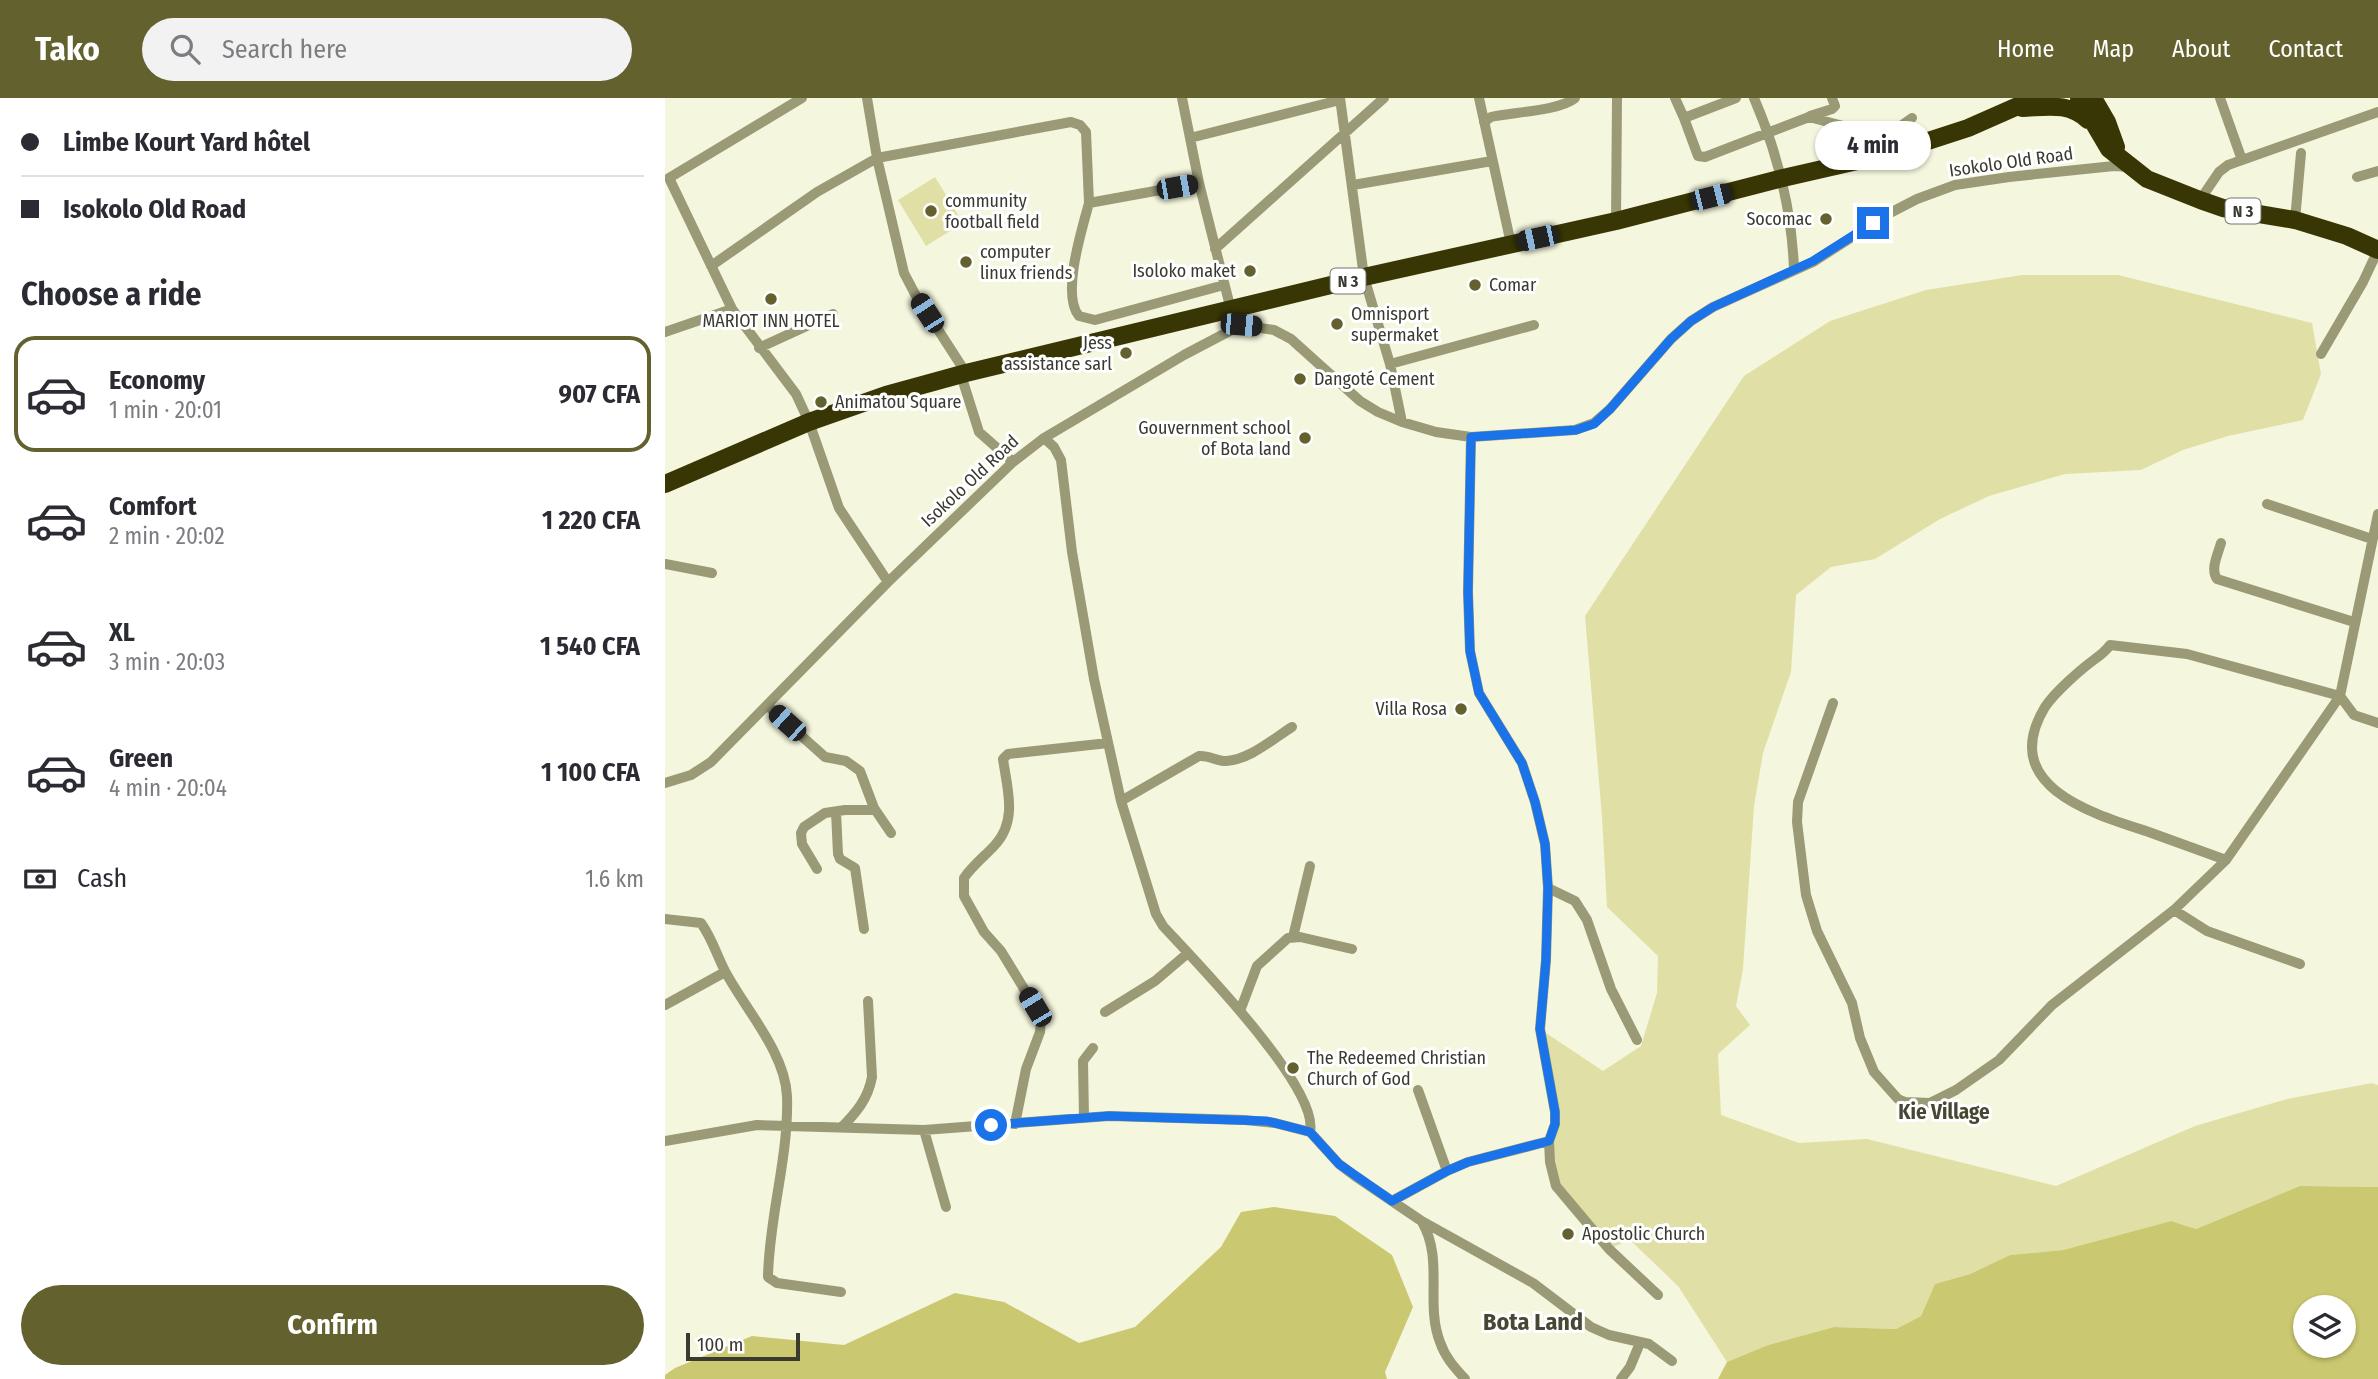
<!DOCTYPE html>
<meta charset="utf-8">
<style>
body{margin:0;font-family:"Fira Sans Condensed",sans-serif;background:#f2f2f3;color:#2b2b33;height:100vh;display:flex;flex-direction:column;font-size:26px;white-space:nowrap}
*{box-sizing:border-box;margin:0}
p{font-size:23px;color:#7c7c81}
.icon{flex:none;width:38px;height:38px;fill:none;stroke:currentColor;stroke-width:2;stroke-linecap:round;stroke-linejoin:round}
.map{position:relative;flex:1;overflow:hidden}
.panel{display:flex;flex-direction:column;background:#fff;width:665px}
.panel>*{flex:none}
.banner{display:grid;align-content:center;height:154px;padding:0 21px;background:#fff}
.buttons{position:absolute;left:1628px;top:1197px;display:grid;gap:14px}
.buttons a{display:grid;place-items:center;width:63px;height:63px;border-radius:50%;background:#fff;box-shadow:0 2px 5px #0004;font-size:35px}
.scale{position:absolute;left:21px;bottom:18px;width:114px;box-sizing:border-box;padding-left:7px;border:4px solid #3a3a31;border-top:0;font-size:19px;line-height:24px;white-space:nowrap;color:#3a3a31;-webkit-text-stroke:5px #fff;paint-order:stroke}
.end{position:absolute;width:32px;height:32px;margin:-16px;border:9px solid #1a73e8;background:#fff;box-shadow:0 0 0 4px #fff}
.from{border-radius:50%}
.bubble{position:absolute;height:49px;border-radius:24px;background:#fff;box-shadow:0 2px 5px #0004;font-size:23px;font-weight:700;line-height:49px;text-align:center}
.car{position:absolute;width:21px;height:42px;margin:-21px -10px;border-radius:9px;box-shadow:0 0 5px 2px #0007;background:linear-gradient(#222 24%,#8ab4d8 0 40%,#222 0 76%,#8ab4d8 0 86%,#222 0)}
.banner b{display:flex;align-items:center;gap:24px;height:66px;font-size:26px}
.banner b+b{border-top:2px solid #e1e1e2}
.banner i{width:18px;height:18px;background:#2b2b33}
ul{padding:0;list-style:none}
li{display:flex;align-items:center;gap:21px;height:116px;margin:0 14px 10px;padding:0 7px;border:4px solid transparent;border-radius:21px}
li div{flex:1}
li b{display:block;font-size:26px}
li em{font-style:normal;font-weight:700}
li.active{border-color:#63622f}
li>.icon{width:63px;height:63px;stroke-width:1.5}
h2{padding:0 21px;font-size:32px;line-height:84px}
.pay{display:flex;align-items:center;gap:18px;height:77px;padding:0 21px;font-size:26px}
.pay p{margin-inline-start:auto}
.action{display:flex;gap:14px;margin-top:auto;padding:14px 21px}
.action a{flex:1;height:80px;border-radius:42px;background:#63622f;color:#fff;font-size:28px;font-weight:700;line-height:80px;text-align:center}
header{display:flex;align-items:center;gap:42px;box-sizing:border-box;height:98px;padding:0 35px;background:#63622f;color:#fff}
header strong{font-size:33px}
nav{display:flex;gap:38px;margin-inline-start:auto;font-size:24px}
.search{width:490px;height:63px;background:#f2f2f3;display:flex;align-items:center;gap:18px;box-sizing:border-box;padding:0 24px;border-radius:38px;color:#7c7c81;font-size:26px}
main{display:flex;flex:1;min-height:0}
.map>svg:first-child{display:block}
.green{fill:#e0e0a6}
.water{fill:#cac870;fill-rule:evenodd}
.lines{fill:none;stroke-linecap:round;stroke-linejoin:round}
.minor{stroke:#9a9a76;stroke-width:10}
.highway{stroke:#383604;stroke-width:18}
.route{stroke:#1a73e8;stroke-width:9}
.poi-dot{fill:#63622f;stroke:#fff;stroke-width:2.5}
.labels{text-anchor:middle;stroke-width:6;stroke-linejoin:round;paint-order:stroke}
.shield{fill:#fff;stroke:#75756f;stroke-width:2}
.shield-label{font-size:16px;font-weight:bold;fill:#3a3a31}
.street-label{font-size:18px;fill:#3a3a31;stroke:#fff}
.poi-label{font-size:18px;fill:#3a3a31;stroke:#fff;text-anchor:start}
.quarter-label{font-size:21px;font-weight:bold;fill:#474734;stroke:#fff}
.district-label{font-size:24px;font-weight:bold;fill:#474734;stroke:#fff}
</style>
<header>
<strong>Tako</strong>
<div class="search"><svg class="icon" aria-label="search" viewBox="0 0 24 24"><circle cx="10" cy="10" r="6"/><path d="M15 15l6 6"/></svg>Search here</div>
<nav><a>Home</a><a>Map</a><a>About</a><a>Contact</a></nav>
</header>
<main>
<section class="panel">
<div class="banner">
<b><i class="from"></i>Limbe Kourt Yard hôtel</b>
<b><i></i>Isokolo Old Road</b>
</div>
<h2>Choose a ride</h2>
<ul>
<li class="active"><svg class="icon" aria-label="car" viewBox="0 0 24 24"><path d="M5 17H2v-5l4-1 3-4h7l3 4 3 1v5h-3M9 17h6M6 11h13"/><circle cx="7" cy="17" r="2"/><circle cx="17" cy="17" r="2"/></svg><div><b>Economy</b><p>1 min · 20:01</p></div><em>907 CFA</em></li>
<li><svg class="icon" aria-label="car" viewBox="0 0 24 24"><path d="M5 17H2v-5l4-1 3-4h7l3 4 3 1v5h-3M9 17h6M6 11h13"/><circle cx="7" cy="17" r="2"/><circle cx="17" cy="17" r="2"/></svg><div><b>Comfort</b><p>2 min · 20:02</p></div><em>1 220 CFA</em></li>
<li><svg class="icon" aria-label="car" viewBox="0 0 24 24"><path d="M5 17H2v-5l4-1 3-4h7l3 4 3 1v5h-3M9 17h6M6 11h13"/><circle cx="7" cy="17" r="2"/><circle cx="17" cy="17" r="2"/></svg><div><b>XL</b><p>3 min · 20:03</p></div><em>1 540 CFA</em></li>
<li><svg class="icon" aria-label="car" viewBox="0 0 24 24"><path d="M5 17H2v-5l4-1 3-4h7l3 4 3 1v5h-3M9 17h6M6 11h13"/><circle cx="7" cy="17" r="2"/><circle cx="17" cy="17" r="2"/></svg><div><b>Green</b><p>4 min · 20:04</p></div><em>1 100 CFA</em></li>
</ul>
<div class="pay"><svg class="icon" aria-label="cash" viewBox="0 0 24 24"><path d="M3 7h18v10H3z"/><circle cx="12" cy="12" r="2"/></svg>Cash<p>1.6 km</p></div>
<div class="action"><a>Confirm</a></div>
</section>
<div class="map">
<svg width="1713" height="1281" viewBox="0 0 1713 1281">
<rect width="100%" height="100%" fill="#f5f6de"/>
<!-- green -->
<path class="green" d="M270 79 298 125 261 148 233 102Z
M1357 177H1453L1647 225 1656 276 1638 322 1563 338 1518 352 1476 372 1400 376 1324 398 1275 421 1210 461 1166 469 1131 497 1126 574 1098 655 1089 708 1078 871 1071 908 1085 927 1053 956 1056 1017 1134 1045 1202 1041 1391 1088 1530 1028 1622 1001 1707 985 1713 987V1089L1635 1088 1531 1131 1506 1123 1398 1152 1345 1157 1305 1176 1270 1186 1256 1218 1231 1231 1169 1229 1103 1247 1062 1264 1013 1188 965 1142 944 1151 891 1088 886 1031 890 1023 875 931 938 973 976 948 992 895 993 858 942 809 937 719 920 518 1079 278 1165 223 1261 192Z"/>
<!-- water -->
<path class="water" d="M1635 1088 1713 1089V1281H1053L1062 1264 1103 1247 1169 1229 1231 1231 1256 1218 1270 1186 1305 1176 1345 1157 1398 1152 1506 1123 1531 1131ZM1678 1209V1248H1640V1209Z
M609 1109 670 1118 727 1157 748 1209 720 1274 722 1281H0V1277L10 1270 87 1238 179 1247 290 1195 339 1204 414 1245 470 1229 556 1149 576 1114Z"/>
<g class="lines">
<!-- minor -->
<path class="minor" d="M137 0 4 80 67 211 131 296 144 324 174 410 223 484
M202 0 212 60 239 175 250 196 301 275
M517 0 534 85 566 212
M675 0 699 179 725 266 737 324
M814 0 846 146
M1010 0 1019 20
M1071 0 1019 20 1033 58 1040 59 1144 19 1220 39
M1089 0C1113 56 1127 111 1129 172
M1555 0 1577 62
M1145 18 1167 11 1170 8 1167 0
M819 24 826 19C847 14 894 13 910 0
M525 40 675 2
M1221 46 1220 39 1247 20
M1692 79 1713 73
M534 85 424 105C417 131 396 197 414 218L430 222 559 187
M688 87 827 63
M1535 102 1554 74 1563 67 1713 14
M1630 122 1636 55
M951 123 952 0
M550 151 719 0
M46 168 152 94 212 60 406 24 415 27 421 34 424 105
M0 234 67 211
M94 250 168 216
M1656 256 1698 184 1713 152
M725 266 869 227
M296 277 314 334 348 364
M379 340 389 349 396 362 407 454 429 581 456 703 491 816 498 828C529 862 655 990 645 1034
M1602 406 1707 441
M1556 445C1553 456 1545 471 1552 481L1689 524
M0 466 47 475
M1168 605 1133 704 1132 724 1141 797 1152 833 1187 905 1195 940 1209 974 1233 1001 1240 1004 1265 1005 1291 992 1334 962 1387 907 1509 812 1561 762 1675 598 1713 416
M103 608 160 659 181 663 195 673 209 710 226 735
M0 685 26 677 46 664 223 484 348 364 379 340 519 257 576 227 609 232 626 241 695 303 713 314 737 324 771 334 806 339 910 332 929 325 945 311 1006 241 1026 223 1048 209 1148 164 1223 116 1252 101 1290 87 1344 79 1449 68 1465 69
M456 703 534 658C544 657 551 663 561 663 584 662 608 641 627 629
M171 714 173 756 175 761 190 770 199 831
M1561 762C1534 752 1508 743 1481 733 1425 715 1333 687 1380 609 1390 594 1415 572 1430 561 1437 556 1440 554 1445 547L1522 556 1675 598 1689 617 1713 625
M152 771 137 746 136 735 139 729 160 715 180 712H210
M883 790 910 803 922 822 946 891 972 942
M1509 812 1542 833 1635 866
M0 821 36 825C47 840 52 858 60 873 80 911 120 954 122 998 124 1059 104 1118 103 1179L112 1185 176 1194
M628 839 645 768
M0 907 60 874
M575 913 592 868 623 840 635 839 687 851
M440 914 490 883 523 855
M753 992 782 1073
M419 1020 418 963 428 950
M350 1026 361 971 375 934 376 922 358 889 336 853 319 834 299 798V780C308 767 320 758 330 747 353 722 342 690 338 661L343 656 443 645
M176 1030C191 1015 203 1001 207 979L203 903
M259 1032 281 1109
M0 1043 92 1027 259 1032 444 1018 580 1022 610 1025 645 1034 674 1066 690 1078 755 1122 868 1185 926 1229 944 1237 984 1246 1007 1263
M884 1043 885 1064 891 1088 944 1151 993 1197
M727 1103 782 1073 803 1064 884 1043 890 1026V1014L875 931 881 862 883 790 880 746 870 704 857 665 814 595 805 553 803 494 806 339
M757 1124C779 1161 760 1206 775 1244 780 1259 789 1269 800 1281
M956 1281 965 1269 975 1245"/>
<!-- highway -->
<path class="highway" d="M1414 0 1444 51 1482 81 1535 102 1558 110 1630 122 1682 138 1713 152
M1428 0 1442 24 1451 49
M1357 10C1383 9 1403 4 1423 22
M0 386 144 324 221 297 301 275 699 179 951 123 1118 80 1223 56 1303 30 1371 0"/>
</g>
<g class="lines">
<!-- route -->
<path class="route" d="M326 1027 444 1018 602 1023 645 1034 674 1066 727 1103 782 1073 803 1064 884 1043 890 1026V1014L875 931 881 862 883 790 880 746 870 704 857 665 814 595 805 553 803 494 806 339 911 332 929 326 945 311 1006 241 1026 223 1048 209 1148 163 1208 125"/>
</g>
<!-- markers -->
<g class="poi-dot">
<circle cx="266" cy="113" r="7"/>
<circle cx="1161" cy="121" r="7"/>
<circle cx="301" cy="164" r="7"/>
<circle cx="585" cy="173" r="7"/>
<circle cx="810" cy="187" r="7"/>
<circle cx="106" cy="201" r="7"/>
<circle cx="672" cy="226" r="7"/>
<circle cx="461" cy="255" r="7"/>
<circle cx="635" cy="281" r="7"/>
<circle cx="156" cy="304" r="7"/>
<circle cx="640" cy="340" r="7"/>
<circle cx="796" cy="611" r="7"/>
<circle cx="628" cy="970" r="7"/>
<circle cx="903" cy="1136" r="7"/>
</g>
<g class="labels">
<!-- shield labels -->
<g class="shield">
<rect x="1560.5" y="100.5" width="35" height="25" rx="5"/>
<rect x="665.5" y="170.5" width="35" height="25" rx="5"/>
</g>
<g class="shield-label">
<text x="1578" y="119">N 3</text>
<text x="683" y="189">N 3</text>
</g>
<!-- street labels -->
<g class="street-label">
<text transform="translate(1346 64) rotate(-8)" y="6">Isokolo Old Road</text>
<text transform="translate(305 383) rotate(-43)" y="6">Isokolo Old Road</text>
</g>
<!-- poi labels -->
<g class="poi-label">
<text x="280" y="109">community<tspan x="280" dy="21">football field</tspan></text>
<text x="1147" y="127" text-anchor="end">Socomac</text>
<text x="315" y="160">computer<tspan x="315" dy="21">linux friends</tspan></text>
<text x="571" y="179" text-anchor="end">Isoloko maket</text>
<text x="824" y="193">Comar</text>
<text x="686" y="222">Omnisport<tspan x="686" dy="21">supermaket</tspan></text>
<text x="106" y="229" text-anchor="middle">MARIOT INN HOTEL</text>
<text x="447" y="251" text-anchor="end">Jess<tspan x="447" dy="21">assistance sarl</tspan></text>
<text x="649" y="287">Dangoté Cement</text>
<text x="170" y="310">Animatou Square</text>
<text x="626" y="336" text-anchor="end">Gouvernment school<tspan x="626" dy="21">of Bota land</tspan></text>
<text x="782" y="617" text-anchor="end">Villa Rosa</text>
<text x="642" y="966">The Redeemed Christian<tspan x="642" dy="21">Church of God</tspan></text>
<text x="917" y="1142">Apostolic Church</text>
</g>
<!-- quarter labels -->
<g class="quarter-label">
<text x="1279" y="1021">Kie Village</text>
</g>
<!-- district labels -->
<g class="district-label">
<text x="868" y="1232">Bota Land</text>
</g>
</g>
</svg>
<div class="buttons">
<a><svg class="icon" aria-label="layers" viewBox="0 0 24 24"><path d="M12 4l9 5-9 5-9-5zM3 14l9 5 9-5"/></svg></a>
</div>
<div class="scale">100 m</div>
<i class="end from" style="left:326px;top:1027px"></i>
<i class="end" style="left:1208px;top:125px"></i>
<div class="bubble" style="left:1150px;top:23px;width:116px">4 min</div>
<i class="car" style="left:512px;top:89px;rotate:80deg"></i>
<i class="car" style="left:1046px;top:99px;rotate:76deg"></i>
<i class="car" style="left:872px;top:140px;rotate:258deg"></i>
<i class="car" style="left:262px;top:215px;rotate:327deg"></i>
<i class="car" style="left:576px;top:227px;rotate:95deg"></i>
<i class="car" style="left:122px;top:625px;rotate:312deg"></i>
<i class="car" style="left:370px;top:909px;rotate:329deg"></i>
</div>
</main>
